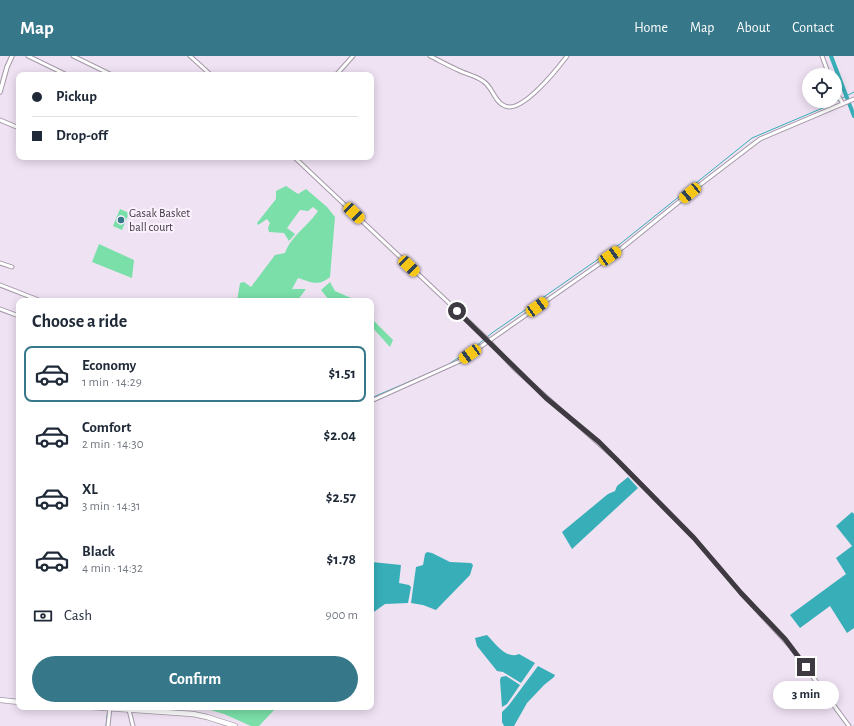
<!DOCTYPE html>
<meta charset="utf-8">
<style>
body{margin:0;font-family:"Alegreya Sans",sans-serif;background:#f2f2f3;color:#1f2937;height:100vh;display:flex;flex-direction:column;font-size:15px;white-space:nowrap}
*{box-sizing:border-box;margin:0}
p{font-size:13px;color:#747a83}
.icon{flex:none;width:22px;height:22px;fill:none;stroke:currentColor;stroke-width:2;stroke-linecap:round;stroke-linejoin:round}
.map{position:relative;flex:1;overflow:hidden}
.sheet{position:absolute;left:16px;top:242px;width:358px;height:412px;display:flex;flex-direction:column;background:#fff;border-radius:8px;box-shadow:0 2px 10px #0003}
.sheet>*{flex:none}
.hud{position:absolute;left:16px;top:16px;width:358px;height:88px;border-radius:8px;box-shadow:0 2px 10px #0003;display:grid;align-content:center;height:88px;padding:0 16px;background:#fff}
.buttons{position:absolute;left:802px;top:12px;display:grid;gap:8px}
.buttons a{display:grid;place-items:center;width:40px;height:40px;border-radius:50%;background:#fff;box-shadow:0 2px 10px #0003;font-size:20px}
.end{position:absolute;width:18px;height:18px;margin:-9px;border:5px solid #3f3a41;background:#fff;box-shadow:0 0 0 2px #fff}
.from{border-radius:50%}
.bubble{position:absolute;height:28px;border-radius:14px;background:#fff;box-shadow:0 2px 10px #0003;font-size:13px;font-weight:600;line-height:28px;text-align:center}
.car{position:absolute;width:12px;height:24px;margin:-12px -6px;border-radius:5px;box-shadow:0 0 3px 1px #0007;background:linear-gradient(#f5c518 24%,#345 0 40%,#f5c518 0 76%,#345 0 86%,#f5c518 0)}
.hud b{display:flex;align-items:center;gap:14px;height:38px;font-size:15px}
.hud b+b{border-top:1px solid #e0e1e3}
.hud i{width:10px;height:10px;background:#1f2937}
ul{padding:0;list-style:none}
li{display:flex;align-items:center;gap:12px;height:56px;margin:0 8px 6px;padding:0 8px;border:2px solid transparent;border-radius:8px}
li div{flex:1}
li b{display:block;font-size:15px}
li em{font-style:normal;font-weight:600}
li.on{border-color:#367789}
li>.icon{width:36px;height:36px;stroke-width:1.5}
h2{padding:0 16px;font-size:18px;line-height:48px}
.pay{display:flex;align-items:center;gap:10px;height:44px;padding:0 16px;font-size:15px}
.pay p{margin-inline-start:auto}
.primary-button{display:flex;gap:8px;margin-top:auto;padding:8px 16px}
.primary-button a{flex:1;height:46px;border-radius:24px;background:#367789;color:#fff;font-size:16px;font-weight:600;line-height:46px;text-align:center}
header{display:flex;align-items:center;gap:24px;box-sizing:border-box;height:56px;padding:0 20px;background:#367789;color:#fff}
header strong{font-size:19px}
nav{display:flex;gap:22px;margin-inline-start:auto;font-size:14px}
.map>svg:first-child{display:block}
.green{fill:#7adfa9}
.water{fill:#37aeb8}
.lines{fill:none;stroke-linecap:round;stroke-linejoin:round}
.stream{stroke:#37aeb8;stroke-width:1}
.canal{stroke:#37aeb8;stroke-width:4}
.minor-casing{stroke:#a498a8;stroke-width:5}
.tertiary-casing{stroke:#a498a8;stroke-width:5.5}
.primary-casing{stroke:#a498a8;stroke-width:6}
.minor{stroke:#fff;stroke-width:3}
.tertiary{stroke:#fff;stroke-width:3.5}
.primary{stroke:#fff;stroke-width:4.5}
.route{stroke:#3f3a41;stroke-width:5}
.poi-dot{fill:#367789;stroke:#fbf1fe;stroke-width:1.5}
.labels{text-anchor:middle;stroke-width:4;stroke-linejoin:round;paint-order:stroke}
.poi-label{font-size:12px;fill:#3f3a41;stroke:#fbf1fe;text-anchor:start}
</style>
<header>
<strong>Map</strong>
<nav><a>Home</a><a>Map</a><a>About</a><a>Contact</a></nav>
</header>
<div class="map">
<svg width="854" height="670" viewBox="0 0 854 670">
<rect width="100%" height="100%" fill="#efe2f3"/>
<!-- green -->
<path class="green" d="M286 130 298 138 306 133 327 151 335 161 330 221C318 231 311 226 298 222L292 233H306L297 245H237L240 227 244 226 251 231 275 199 285 197C291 180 308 170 318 155L313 151 308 155 300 154 287 172 295 178 289 185 284 177 269 176 268 172 270 167 267 163 258 169 257 167 276 143V135Z
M120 153 129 157 122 174 113 170Z
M99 188 134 204 132 222 92 206Z
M330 226 335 235 358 245H330L321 234Z
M371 262 393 284 390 291 371 270Z
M200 651H277L259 670H251L224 658Z"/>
<!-- water -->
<path class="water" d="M628 421 638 432 572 493 562 476 608 438 615 435 617 430Z
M852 456 854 458V572L847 577 830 550 800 572 790 559 846 518 836 502 852 490 836 470Z
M427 496 432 497 450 506 471 507 473 509 470 519 436 554 423 549 411 547 416 511 423 509 425 498Z
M372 506 401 509 399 527 409 529 411 531 408 547 385 548 371 558Z
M487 579C495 587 506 604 519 598L535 607 521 627 503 616 497 615 477 590 475 582Z
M538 610 555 619 554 621 544 629 527 647 514 670H504L502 666V656L509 649Z
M506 620 520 629 507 648 502 651 500 624 501 621Z"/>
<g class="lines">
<!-- stream -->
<path class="stream" d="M449 308 476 290 492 277 620 188 752 82 825 51 854 36
M371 342 446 310
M106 670 107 659"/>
<!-- canal -->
<path class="canal" d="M831 0 854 60"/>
<!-- minor casing -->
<g class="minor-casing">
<path id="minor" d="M28 0 67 19
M73 0 112 19
M190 0 211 19
M430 0C440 5 449 10 458 14 466 18 476 20 483 25 493 31 494 46 505 50 522 58 558 12 567 0
M822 0 829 19
M336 19 353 0
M835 34 843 48
M0 64 19 72
M294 101 485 281 516 314 616 403 694 482 741 537 790 590 849 670
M0 207 12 211
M0 229 41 245
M0 253 19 260
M371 345 460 305 622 192 701 128 760 83 854 43
M129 654 133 670
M108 670 110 651"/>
</g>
<!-- tertiary casing -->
<g class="tertiary-casing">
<path id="tertiary" d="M0 36 7 11 12 0"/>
</g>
<!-- primary casing -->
<g class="primary-casing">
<path id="primary" d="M0 644 19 646
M91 651 193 658 207 661 235 670"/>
</g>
<!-- minor -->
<use href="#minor" class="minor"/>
<!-- tertiary -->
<use href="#tertiary" class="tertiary"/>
<!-- primary -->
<use href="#primary" class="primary"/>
</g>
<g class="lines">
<!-- route -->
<path class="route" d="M457 255 546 342 599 386 616 403 694 482 741 537 785 583 806 611"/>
</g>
<!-- markers -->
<circle class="poi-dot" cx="121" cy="164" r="4"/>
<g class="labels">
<!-- poi labels -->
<g class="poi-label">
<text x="129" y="161">Gasak Basket<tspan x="129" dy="14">ball court</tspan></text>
</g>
</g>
</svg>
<div class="buttons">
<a><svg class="icon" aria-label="locate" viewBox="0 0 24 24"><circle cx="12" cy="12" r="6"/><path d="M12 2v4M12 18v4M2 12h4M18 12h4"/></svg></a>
</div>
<i class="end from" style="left:457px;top:255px"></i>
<i class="end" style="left:806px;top:611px"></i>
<div class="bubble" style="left:773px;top:625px;width:66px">3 min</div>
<i class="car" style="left:690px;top:137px;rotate:230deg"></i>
<i class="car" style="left:354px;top:157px;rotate:134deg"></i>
<i class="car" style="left:610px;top:200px;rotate:56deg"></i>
<i class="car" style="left:409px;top:210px;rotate:134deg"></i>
<i class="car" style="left:537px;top:251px;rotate:55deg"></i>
<i class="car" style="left:470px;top:298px;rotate:235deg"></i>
<div class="hud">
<b><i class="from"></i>Pickup</b>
<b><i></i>Drop-off</b>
</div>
<section class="sheet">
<h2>Choose a ride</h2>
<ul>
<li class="on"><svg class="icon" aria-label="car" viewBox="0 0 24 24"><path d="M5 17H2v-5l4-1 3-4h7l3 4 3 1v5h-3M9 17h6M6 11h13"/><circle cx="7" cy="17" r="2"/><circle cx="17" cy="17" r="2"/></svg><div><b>Economy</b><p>1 min · 14:29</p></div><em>$1.51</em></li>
<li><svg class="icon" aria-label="car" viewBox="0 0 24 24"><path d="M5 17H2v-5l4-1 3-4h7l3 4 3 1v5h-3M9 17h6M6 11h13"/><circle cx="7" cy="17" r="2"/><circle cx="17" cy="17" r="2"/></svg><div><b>Comfort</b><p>2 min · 14:30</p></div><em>$2.04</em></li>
<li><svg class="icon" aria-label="car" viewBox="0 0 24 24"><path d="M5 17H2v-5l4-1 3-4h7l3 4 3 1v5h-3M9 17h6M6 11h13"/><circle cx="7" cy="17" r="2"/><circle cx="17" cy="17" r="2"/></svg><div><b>XL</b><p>3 min · 14:31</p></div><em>$2.57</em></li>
<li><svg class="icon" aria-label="car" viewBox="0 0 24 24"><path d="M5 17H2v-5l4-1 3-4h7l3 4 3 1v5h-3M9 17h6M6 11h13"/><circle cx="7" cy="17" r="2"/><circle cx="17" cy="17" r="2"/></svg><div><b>Black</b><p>4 min · 14:32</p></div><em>$1.78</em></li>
</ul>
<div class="pay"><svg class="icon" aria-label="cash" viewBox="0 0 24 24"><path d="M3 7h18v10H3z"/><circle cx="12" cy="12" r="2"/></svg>Cash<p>900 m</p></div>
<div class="primary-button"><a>Confirm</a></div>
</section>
</div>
